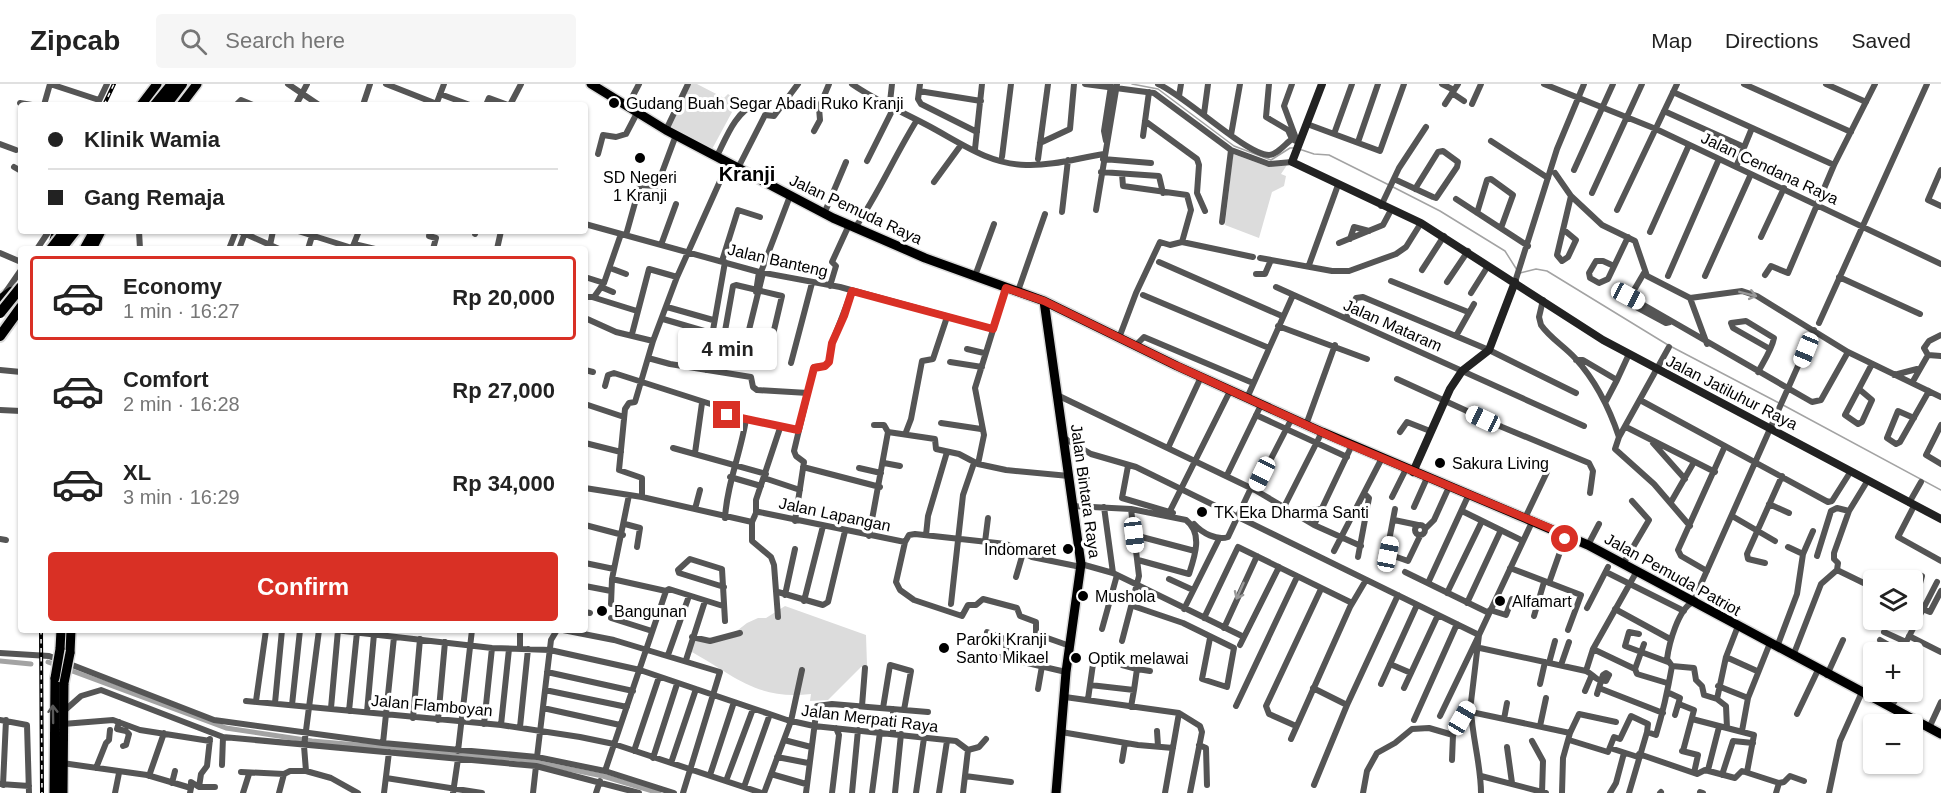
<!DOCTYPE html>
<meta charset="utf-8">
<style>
body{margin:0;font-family:Helvetica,sans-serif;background:#f6f6f6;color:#222;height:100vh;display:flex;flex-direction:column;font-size:22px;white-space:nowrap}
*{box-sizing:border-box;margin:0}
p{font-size:20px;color:#767676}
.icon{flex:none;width:33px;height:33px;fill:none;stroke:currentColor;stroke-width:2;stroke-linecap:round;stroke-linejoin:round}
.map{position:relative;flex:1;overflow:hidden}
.sheet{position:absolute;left:18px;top:162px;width:570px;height:387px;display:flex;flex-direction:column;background:#fff;border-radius:6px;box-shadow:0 2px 4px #0004}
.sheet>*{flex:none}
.guide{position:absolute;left:18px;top:18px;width:570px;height:132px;border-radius:6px;box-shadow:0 2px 4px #0004;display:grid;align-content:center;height:132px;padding:0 30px;background:#fff}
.controls{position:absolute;left:1863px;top:486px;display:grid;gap:12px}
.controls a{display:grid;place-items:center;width:60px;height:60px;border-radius:6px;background:#fff;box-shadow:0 2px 4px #0004;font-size:30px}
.end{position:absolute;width:27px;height:27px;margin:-14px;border:8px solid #d93025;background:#fff;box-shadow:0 0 0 3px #fff}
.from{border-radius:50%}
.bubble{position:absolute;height:42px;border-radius:6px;background:#fff;box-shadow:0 2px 4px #0004;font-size:20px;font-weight:800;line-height:42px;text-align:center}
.car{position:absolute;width:18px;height:36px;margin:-18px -9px;border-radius:8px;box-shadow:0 0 4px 2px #0007;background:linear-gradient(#fff 24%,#345 0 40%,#fff 0 76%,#345 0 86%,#fff 0)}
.guide b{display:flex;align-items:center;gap:21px;height:57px;font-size:22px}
.guide b+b{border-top:2px solid #e0e0e0}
.guide i{width:15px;height:15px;background:#222}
ul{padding:10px 0 0;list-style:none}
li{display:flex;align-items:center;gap:18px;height:84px;margin:0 12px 9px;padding:0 18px;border:3px solid transparent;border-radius:6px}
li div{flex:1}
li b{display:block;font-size:22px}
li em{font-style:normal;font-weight:800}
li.active{border-color:#d93025}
li>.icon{width:54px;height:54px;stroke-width:1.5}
.cta{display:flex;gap:12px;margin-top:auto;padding:12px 30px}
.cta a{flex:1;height:69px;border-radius:6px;background:#d93025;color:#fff;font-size:24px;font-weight:800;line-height:69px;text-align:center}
header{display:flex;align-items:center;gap:36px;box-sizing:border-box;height:84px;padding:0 30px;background:#fff;border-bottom:2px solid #e0e0e0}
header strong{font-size:28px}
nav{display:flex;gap:33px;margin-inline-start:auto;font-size:21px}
.search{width:420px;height:54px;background:#f6f6f6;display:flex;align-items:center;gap:15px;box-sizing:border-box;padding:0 21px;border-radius:6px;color:#767676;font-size:22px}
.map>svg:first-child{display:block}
.green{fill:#dcdcdc}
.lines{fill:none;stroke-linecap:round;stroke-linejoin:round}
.stream{stroke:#a3a3a3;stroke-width:1.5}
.canal{stroke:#a3a3a3;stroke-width:5}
.primary-casing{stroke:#dbdbdb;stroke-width:12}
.highway-casing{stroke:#dbdbdb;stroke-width:14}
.street{stroke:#555;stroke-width:6}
.secondary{stroke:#222;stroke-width:8}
.primary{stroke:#000;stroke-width:9}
.highway{stroke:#000;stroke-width:10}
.rail-casing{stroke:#000;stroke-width:4}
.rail{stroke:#fff;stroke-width:1.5;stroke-dasharray:4.5;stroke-linecap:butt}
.primary-bridge-casing{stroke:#dbdbdb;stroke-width:12;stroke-linecap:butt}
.highway-bridge-casing{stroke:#dbdbdb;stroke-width:14;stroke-linecap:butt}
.primary-bridge{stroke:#000;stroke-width:9}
.highway-bridge{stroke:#000;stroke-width:10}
.oneway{stroke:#999}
.oneway2{stroke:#595959}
.route{stroke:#d93025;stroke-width:8}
.poi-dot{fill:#000;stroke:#fff;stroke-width:2}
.labels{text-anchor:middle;stroke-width:6;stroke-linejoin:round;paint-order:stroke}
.poi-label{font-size:16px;fill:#000;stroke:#fff;text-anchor:start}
.street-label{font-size:16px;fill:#000;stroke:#fff}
.quarter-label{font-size:20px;font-weight:bold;fill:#000;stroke:#fff}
</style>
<header>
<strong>Zipcab</strong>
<div class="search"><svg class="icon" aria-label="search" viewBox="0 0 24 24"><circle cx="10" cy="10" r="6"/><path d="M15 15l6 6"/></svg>Search here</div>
<nav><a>Map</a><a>Directions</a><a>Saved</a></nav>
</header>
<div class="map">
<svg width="1941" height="709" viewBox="0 0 1941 709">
<rect width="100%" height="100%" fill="#fff"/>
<!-- green -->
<path class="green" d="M690 0H697L724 14 728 10 738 17 711 67 669 45Z
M1233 70 1266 82 1287 81 1281 90 1286 92 1284 102 1272 108 1259 154 1225 141Z
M785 522 866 551 867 581 861 583 828 616 810 617 811 610C754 616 735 591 688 566L694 557 718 555 738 546 747 539 758 534H766Z"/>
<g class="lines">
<!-- stream -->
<path class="stream" d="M1132 0 1158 5 1234 62 1271 76 1290 64H1295
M1299 65 1314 70 1329 71 1389 101
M1393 103 1440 127 1505 167 1517 186
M1520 189 1536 185 1547 187 1668 261
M1672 263 1779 319
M1783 321 1941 406"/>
<!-- canal -->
<path class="canal" d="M0 577 31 580
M48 578 226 644 312 657 519 675 603 692 659 709"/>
<!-- primary casing -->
<g class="primary-casing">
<path id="primary" d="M591 0 666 46 833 134 925 174 1044 217 1177 282 1322 348 1588 461 1941 650
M141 21 157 0
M181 21 197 0
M84 165 94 147
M92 165 101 147
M1044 217 1081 480 1066 588 1056 709
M60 565 61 546
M70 569 71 546
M54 709 55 594
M63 709 64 599"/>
</g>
<!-- highway casing -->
<g class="highway-casing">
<path id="highway" d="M155 21 172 0
M166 21 182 0
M0 216 11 208 17 207 21 211
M0 252 21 223"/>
</g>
<!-- street -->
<path class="street" d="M50 0 99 16
M288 0 319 21
M386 0 437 20
M852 0C875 16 900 27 925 40 958 57 987 80 1026 81 1052 82 1078 74 1104 70
M920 0 918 15 921 20 977 48
M1085 0 1154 9 1231 66 1269 80 1292 78
M1158 0C1186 12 1246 71 1269 71 1277 71 1286 59 1292 55L1300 59
M1269 0 1266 33 1288 46 1292 55
M1292 0 1284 22 1297 57
M1442 0 1454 6
M1544 0 1656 45 1941 180
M1744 0 1851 48
M1826 0 1866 18
M919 7 981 17
M1673 8 1834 81
M1452 9 1464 17
M440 10 470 21
M1179 12 1181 0
M890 18 892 0
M20 19 32 21
M1445 20 1458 0
M1472 20 1481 0
M44 21 50 0
M97 21 107 0
M236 21 241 16 253 21
M296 21 307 0
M363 21 370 0
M436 21 444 0
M486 21 489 14 508 21
M510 21 521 0
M627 23 639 0
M1664 27 1744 63
M1204 30 1208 0
M1145 37 1197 75 1199 81 1197 109 1205 127
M1307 40 1380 67 1404 0
M666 46 688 0
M814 47 820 36 819 24 829 0
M1334 50 1352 0
M1231 51 1240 0
M1143 52 1149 8
M1106 57 1104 47 1111 2
M1491 57 1548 94
M1358 58 1378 0
M1040 59 1070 45 1074 0
M0 60 16 66
M975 65 982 0
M598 70 603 51 616 53 626 50 637 29
M717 72C726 54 736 26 757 20
M1002 73 1011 0
M1038 75 1048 0
M1103 75 1151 79
M867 77 893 25
M14 83 21 87
M1736 83 1752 44
M738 84 765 31 774 32 798 0
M1574 86 1613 0
M1941 86 1928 116 1941 122
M1101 88 1159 92 1163 109
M1555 89 1571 112 1602 141 1635 157 1647 192 1690 214 1742 207 1757 212 1848 268 1941 313
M1122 90 1123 102 1187 111 1191 126 1182 158
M1394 95 1433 113 1436 114 1457 83 1458 78 1443 67 1438 68 1415 105
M934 98 961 61
M1592 109 1642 0
M1456 115 1528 162
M1381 122 1399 84 1426 43
M1096 126 1117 0
M1617 126 1677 0
M1062 128 1068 76
M1477 129 1487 96 1491 95 1513 111 1501 144
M824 130 846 78
M1222 138 1231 66
M585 140 759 188 840 203 993 245
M855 144C879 109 895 71 917 36
M1564 146 1576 156 1568 173 1562 177 1557 171 1571 112
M139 147 140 165
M239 147 279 165
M298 147 352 164
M430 147 429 152 436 154 433 165
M1650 148 1689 61
M475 150 476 147
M626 151 640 101 657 102 676 51
M1761 153 1784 104
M1350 155 1354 143 1369 147
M1339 159 1383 141 1391 126
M354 160 375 165
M270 161 273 147
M661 161 676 120
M353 162 359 147
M37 165 49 147
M229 165 236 147
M239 165 245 149
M308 165 312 152
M497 165 501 147
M0 169 21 178
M1260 174 1332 187H1349L1396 170 1406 163 1421 139
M722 177 738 126 760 133
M1159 178 1282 232
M1309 181 1338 101
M1614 182 1603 177H1596L1589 189 1590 194 1599 199 1608 195 1628 153
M610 184 626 190
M1422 186 1444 152
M761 188 790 112
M1644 189 1627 218 1666 239 1670 238
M1256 190H1265L1271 176
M1765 191 1771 182 1788 189 1834 81 1875 0
M975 192 994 140
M1668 192 1719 75
M1705 192 1751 90
M585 193 604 199
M1839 193 1920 230
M1391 197 1468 228
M1447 198 1468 167
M1515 198 1557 65 1584 0
M736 201 782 212 771 259 725 247 733 202Z
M830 202 836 182 832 178 849 141
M601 203 613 208
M1276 203 1584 342
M1018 207 1045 130
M756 208 759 188
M1471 209 1488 182
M1143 211 1269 264
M3 212 21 186
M1628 212 1812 318 1821 316 1848 268
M585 213H594L604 199 621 150
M592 213 637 227
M1690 214 1707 260
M1543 216 1539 233 1541 241C1550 254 1564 262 1575 274 1596 297 1609 323 1619 353
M667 223 713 236
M585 234 616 248 653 257
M1346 234 1356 214 1363 213 1489 266 1576 309
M663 235 711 249
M1819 239 1927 0
M1278 242 1367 275
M632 250 649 185 677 193
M1941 251 1929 257 1924 264 1928 271 1941 272
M1456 252 1474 220
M747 254 763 189
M1119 254 1136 209 1160 158 1170 161 1182 158 1253 173
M1135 262 1144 253 1253 299
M1669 263 1619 353 1615 365 1654 400 1690 442
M967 265 984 269
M648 274 670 280 751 293 753 303 757 306 808 309
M1576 276H1583L1617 296 1606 317
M950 278 982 283
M791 279 812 199
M0 286 21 288
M585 286 593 288
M706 286 725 178
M1758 288C1764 277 1772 265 1774 254L1746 237 1731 239 1733 244 1770 265
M1894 291 1917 285
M1397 295 1502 343 1589 379 1593 387 1590 409
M1617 296 1629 270
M1912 299 1928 271
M605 302 608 291 614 289 720 323 727 331 798 346
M1859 305 1872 316 1862 338 1858 340 1845 331 1872 280
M1057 311 1255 406 1314 441 1361 462
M1247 314 1293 211
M1640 316 1828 418 1832 417 1851 387
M585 320 624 333
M0 326 21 327
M1256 331 1347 373
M1914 334 1898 327 1887 354 1896 360 1900 358 1929 307
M941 339 981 345
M874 341H884L888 348
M1306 341 1335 261
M1941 341 1926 371 1941 380
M1626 343 1715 388
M906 348 911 335 922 277 933 275 947 233
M1400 348 1407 338 1430 347
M1064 354 1091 370 1136 383 1479 551 1440 632
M585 359 621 368
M1653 359 1685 395
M673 364 766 390
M1168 364 1201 293
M695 369 702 319
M884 379 900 382
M978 380 984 351 975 304 1006 204
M1128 382 1122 414 1173 429
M803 383 880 403
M859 384 881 389
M1228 389 1261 321
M730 393 761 402
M764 394 800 406
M585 404 642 413 752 438
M1255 406 1292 334
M642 413V394L619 386 625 325 629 319 635 318 653 257 677 193 725 86
M1392 413 1406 385
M1671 418 1694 378
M1909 419 1921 398
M1769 420 1789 429
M1073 422 1131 425 1186 436C1203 449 1195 472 1189 490L1138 476
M1914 422 1898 453 1941 477
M1104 423 1113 489
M1284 423 1322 348
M1414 423 1427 394
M695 425 700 406
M1462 427 1523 457
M1292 428 1321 425
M756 429V416L780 344
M1169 429 1230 307
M1526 432 1547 388
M1732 432 1775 457
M725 434C727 399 741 369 746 335
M1394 436 1418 441
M795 437 804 378 796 372 794 367 814 283 825 282 829 278 832 259 852 207
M625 440 640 444 637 463
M1194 440C1202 449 1217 457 1228 453L1251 404
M1415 446a5 5 0 1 1 10 0a5 5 0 1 1-10 0Z
M585 441 623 451
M1314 441 1352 361
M1425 445 1434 436 1449 403
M926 451 928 432 947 368
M1134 451 1195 467
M869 452 888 348 935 355 936 365 959 370 978 380 1006 386 1069 392
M0 455 6 456
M905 458 896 498 900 506 914 516 962 532 968 521H976L983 515 1017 524 1020 532 1036 538V550L1070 562
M985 458 988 434
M1588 461 1599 440
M1334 467 1382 374
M1388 470 1408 477 1420 452
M1803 470 1813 447
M1817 472 1831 427 1837 424 1849 427 1868 396
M1358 473 1369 414 1365 410
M1385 478 1395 425
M585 479 614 485
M1765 479 1748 475 1747 470 1782 392
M1081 480 1113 489 1244 553
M1623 480 1649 436 1632 417
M1510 484 1581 511 1568 546
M1837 486 1838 479 1834 475V469L1849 427
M1837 486 1874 504
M1637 487 1593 565 1635 585 1637 590 1667 599
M1707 487 1681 472 1678 466 1725 362
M1405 488 1489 529
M1606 488 1684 527
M1016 493 1023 469
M612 495 666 507 669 505 723 522
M1169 495 1193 506
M1912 497 1917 490 1922 492 1914 522
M1428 499 1469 410
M1549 499 1566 451
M585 502 611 507
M724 503 679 489 678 486 690 475 722 485 725 537
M778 508 823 521 828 518 845 447
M1447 509 1482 437
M785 511 795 465
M804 517 823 442
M1467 519 1501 446
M611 520 612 495 629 411
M951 520 963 411 974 379
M1912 521 1930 528 1941 507
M1133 522 1183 539 1234 564 1227 603 1202 595 1210 554
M1587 524 1608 483
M1184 525 1218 457
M1615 525 1670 555
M1490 526 1506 531 1512 515
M585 528 590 529
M1534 532 1544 498
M778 533 774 481 771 473 752 457V438L756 429 759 428 905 458 909 451 915 450 1006 460 1032 473 1081 483
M611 534 652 547
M1204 534 1238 463 1352 519
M1224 544 1257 472
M1102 545 1117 491
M335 546 492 564 550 566 640 586 787 636 814 642 956 657 968 666 963 709
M563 546 614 556 720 588 683 709
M987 548 1007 556 1005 574
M1884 548 1906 558
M1639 550 1629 548 1625 562 1668 578
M1909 552 1941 568
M692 553 710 557 740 549
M1880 556 1901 568
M1122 557 1139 492 1131 425
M1240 561 1279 483
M1777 563 1797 510 1803 470 1788 463
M520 564V546
M1480 564 1586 587
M1593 565 1586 587C1595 591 1593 596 1606 597L1609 591
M1901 568 1937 498
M0 569 49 572 214 636 383 659 537 673 605 687 674 709
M668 571 689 512
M1793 572 1821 500 1837 486
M1001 573 1066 588
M1726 573 1757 587
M686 576 705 517
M1549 579 1555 557
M1390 580 1411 589
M1122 581 1137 585
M1561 581 1569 558
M1672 582 1694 584 1696 596 1702 602 1704 611 1717 615 1726 573 1738 542
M1635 585 1644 560
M547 588 633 607
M1827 591 1843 556
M1381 600 1417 521
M1540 600 1545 578
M1090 601 1134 606 1131 623
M1718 602 1748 614
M1313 604 1347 621
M1404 604 1438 531
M1599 604 1663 629
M1038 605 1042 582
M545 606 627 623
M1134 606 1137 585 1150 587
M1585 607 1591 593
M1667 608 1680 614 1675 631
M1597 610 1603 591 1606 589 1609 591
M1065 613 1179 629 1200 642 1202 648 1190 709
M1088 615 1093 580
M1717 615 1726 622 1727 644
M246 617 501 641 580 653 614 660 762 709
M256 617 266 546
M275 619 282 546
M1679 620 1694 626 1683 667
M292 621 300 546
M862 622 865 584
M1236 622 1297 493
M1891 623 1900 608
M331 624 338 546
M543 624 620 641
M883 624 890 581 911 587 904 626
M1471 625C1472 653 1481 681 1481 709
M64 627 81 612 101 606 223 653 536 682 639 709
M349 627 357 548
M367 628 374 550
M1471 628 1570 649 1563 674 1562 709
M1797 630 1818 586
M413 634 420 555
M1504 635 1507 619
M1692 635 1754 651 1747 688
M0 636 27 641 29 709
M438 636 445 558
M1414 636 1457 540
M119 638 117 645 126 647 129 650 126 661 123 662
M63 640 113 636 140 646 210 657
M484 640 492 564
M501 641 509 565
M1296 642 1269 630 1266 622 1321 505
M1540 642 1546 614
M520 643 528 565
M1929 644 1941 618
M1157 647 1158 662
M1742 647 1748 614 1770 559
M1061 648 1138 661 1173 664
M893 649V625
M1570 649 1579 630 1616 638
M1291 655 1350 523 1366 496
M784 656 811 663
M1569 656 1608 668 1614 653 1620 655 1631 632 1648 640 1647 648
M1532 657 1543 677 1542 709
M383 659 394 553
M1199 661 1206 664 1207 701
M1507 663 1512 699
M1610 664 1638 673
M968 666 979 663 986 655
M458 667 472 546
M634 667 659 593
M1682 667 1698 671 1694 689
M1639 670 1697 690 1705 686 1735 694 1742 687 1779 699 1784 698 1790 692 1804 697
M537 673 551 556 557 546
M777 673 808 679
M653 674 677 600
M1452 676 1453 651 1471 618 1479 551 1533 436
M1122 677 1125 659
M62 679 147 691 191 704 190 709
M671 679 696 605
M222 681 223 653
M96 684 106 659 109 656 110 646
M1708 686 1719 643
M306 687 331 694 358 709
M605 687 666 507
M241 688 284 690 290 687H306L304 662 319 546
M771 690 806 700
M710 691 734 618
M1722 691 1733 657 1753 659
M149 692 164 649
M965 692 1011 698
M1481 692 1546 709
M386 694 482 709
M726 697 753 625
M172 699 175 687
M0 700 29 702
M3 701 6 636
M1314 701 1347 621 1398 511
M199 703 201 690 207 682 210 655
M744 703 770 630
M191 704V698L199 703H215
M1700 708 1703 709
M115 709 119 689
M243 709 249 690
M279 709 284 690
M384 709 389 668
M453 709 458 675
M533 709 536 682
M596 709 600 697
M764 709 791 637 802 586
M806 709 817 622 832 620 928 628
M832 709 839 651 836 644
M852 709 858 646
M872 709 880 648
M895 709 901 650
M916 709 924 654
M939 709 947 657
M1165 709 1179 629
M1363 709 1367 687 1377 669 1395 659 1412 645 1429 644 1453 651
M1610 709 1616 699 1624 669
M1629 709 1647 648 1656 651C1663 628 1668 605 1672 582L1667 575C1669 560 1678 525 1693 518L1814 246
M1660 709 1661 708
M1776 709 1779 699
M1829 709 1840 657 1862 608"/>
<!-- secondary -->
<path class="secondary" d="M1322 0 1292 78 1421 139 1603 256 1941 435
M1413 388 1450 305 1462 287 1489 266 1515 198"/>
<!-- primary -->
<use href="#primary" class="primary"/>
<!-- highway -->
<use href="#highway" class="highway"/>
<!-- rail casing -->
<g class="rail-casing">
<path id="rail" d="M104 21 114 0
M49 165 54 147
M61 165 65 147
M41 546 42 709"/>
</g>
<!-- rail -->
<use href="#rail" class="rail"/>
<!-- primary-bridge casing -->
<g class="primary-bridge-casing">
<path id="primary-bridge" d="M55 594 60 565
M64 599 70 569"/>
</g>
<!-- highway-bridge casing -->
<g class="highway-bridge-casing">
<path id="highway-bridge" d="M51 165 65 147
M61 165 75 147
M0 229 21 203"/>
</g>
<!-- primary-bridge -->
<use href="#primary-bridge" class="primary-bridge"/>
<!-- highway-bridge -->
<use href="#highway-bridge" class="highway-bridge"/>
</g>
<!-- one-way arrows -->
<defs><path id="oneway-shaft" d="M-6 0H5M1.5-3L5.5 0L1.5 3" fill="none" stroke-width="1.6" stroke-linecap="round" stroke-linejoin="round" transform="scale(1.5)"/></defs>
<g class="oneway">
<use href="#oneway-shaft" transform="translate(1748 210) rotate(14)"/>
<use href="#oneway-shaft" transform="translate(1240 507) rotate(114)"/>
</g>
<use class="oneway2" href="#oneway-shaft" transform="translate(53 630) rotate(-91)"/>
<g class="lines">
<!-- route -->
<path class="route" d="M727 331 798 346 814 284 825 282 829 278 832 259 844 232 852 207 993 245 1006 204 1044 217 1177 282 1339 356 1566 451 1565 455"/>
</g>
<!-- markers -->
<g class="poi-dot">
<circle cx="614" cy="19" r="6"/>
<circle cx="640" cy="74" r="6"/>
<circle cx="1440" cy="379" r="6"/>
<circle cx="1202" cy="428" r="6"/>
<circle cx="1068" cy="465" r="6"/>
<circle cx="1083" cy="512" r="6"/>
<circle cx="1500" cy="517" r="6"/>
<circle cx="602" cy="527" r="6"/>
<circle cx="944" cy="564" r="6"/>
<circle cx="1076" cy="574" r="6"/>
</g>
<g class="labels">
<!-- poi labels -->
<g class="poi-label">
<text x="626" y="25">Gudang Buah Segar Abadi Ruko Kranji</text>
<text x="640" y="99" text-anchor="middle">SD Negeri<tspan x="640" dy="18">1 Kranji</tspan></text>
<text x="1452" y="385">Sakura Living</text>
<text x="1214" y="434">TK Eka Dharma Santi</text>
<text x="1056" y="471" text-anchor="end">Indomaret</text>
<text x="1095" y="518">Mushola</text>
<text x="1512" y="523">Alfamart</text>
<text x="614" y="533">Bangunan</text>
<text x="956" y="561">Paroki Kranji<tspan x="956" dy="18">Santo Mikael</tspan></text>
<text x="1088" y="580">Optik melawai</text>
</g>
<!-- street labels -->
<g class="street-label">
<text transform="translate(1770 84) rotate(25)" y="6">Jalan Cendana Raya</text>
<text transform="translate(856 125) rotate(25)" y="6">Jalan Pemuda Raya</text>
<text transform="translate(778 176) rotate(13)" y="6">Jalan Banteng</text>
<text transform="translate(1393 241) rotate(24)" y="6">Jalan Mataram</text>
<text transform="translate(1732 308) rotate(27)" y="6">Jalan Jatiluhur Raya</text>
<text transform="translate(1086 407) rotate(82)" y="6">Jalan Bintara Raya</text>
<text transform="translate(835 430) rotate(12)" y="6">Jalan Lapangan</text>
<text transform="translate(1673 490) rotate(29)" y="6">Jalan Pemuda Patriot</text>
<text transform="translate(432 621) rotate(5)" y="6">Jalan Flamboyan</text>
<text transform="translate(870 634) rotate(7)" y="6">Jalan Merpati Raya</text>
</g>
<!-- quarter labels -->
<g class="quarter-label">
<text x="747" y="97">Kranji</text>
</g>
</g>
</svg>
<div class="controls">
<a><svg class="icon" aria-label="layers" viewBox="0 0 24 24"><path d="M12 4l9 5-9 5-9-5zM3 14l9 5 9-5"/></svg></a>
<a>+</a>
<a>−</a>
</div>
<i class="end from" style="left:1565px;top:455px"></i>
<i class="end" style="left:727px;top:331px"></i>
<div class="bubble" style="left:678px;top:244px;width:99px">4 min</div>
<i class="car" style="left:1628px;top:212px;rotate:118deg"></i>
<i class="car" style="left:1806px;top:266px;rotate:202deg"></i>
<i class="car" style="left:1483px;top:335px;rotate:295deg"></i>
<i class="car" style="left:1262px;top:390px;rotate:206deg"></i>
<i class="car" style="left:1134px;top:451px;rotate:173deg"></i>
<i class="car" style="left:1388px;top:470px;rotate:11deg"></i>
<i class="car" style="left:1462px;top:634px;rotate:30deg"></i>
<div class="guide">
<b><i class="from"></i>Klinik Wamia</b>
<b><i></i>Gang Remaja</b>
</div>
<section class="sheet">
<ul>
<li class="active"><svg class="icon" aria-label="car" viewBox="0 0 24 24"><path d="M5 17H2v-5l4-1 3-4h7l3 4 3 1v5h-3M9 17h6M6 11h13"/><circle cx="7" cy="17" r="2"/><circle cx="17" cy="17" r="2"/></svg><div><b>Economy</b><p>1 min · 16:27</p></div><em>Rp 20,000</em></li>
<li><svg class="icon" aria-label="car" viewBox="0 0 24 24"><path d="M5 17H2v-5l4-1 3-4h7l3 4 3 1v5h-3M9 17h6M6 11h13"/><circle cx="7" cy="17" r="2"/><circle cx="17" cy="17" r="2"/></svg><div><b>Comfort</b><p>2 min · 16:28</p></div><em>Rp 27,000</em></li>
<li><svg class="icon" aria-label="car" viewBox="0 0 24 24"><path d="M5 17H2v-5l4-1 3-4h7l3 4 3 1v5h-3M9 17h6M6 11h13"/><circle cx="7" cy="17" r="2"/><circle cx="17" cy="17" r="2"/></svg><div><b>XL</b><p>3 min · 16:29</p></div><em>Rp 34,000</em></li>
</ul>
<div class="cta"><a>Confirm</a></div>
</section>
</div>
